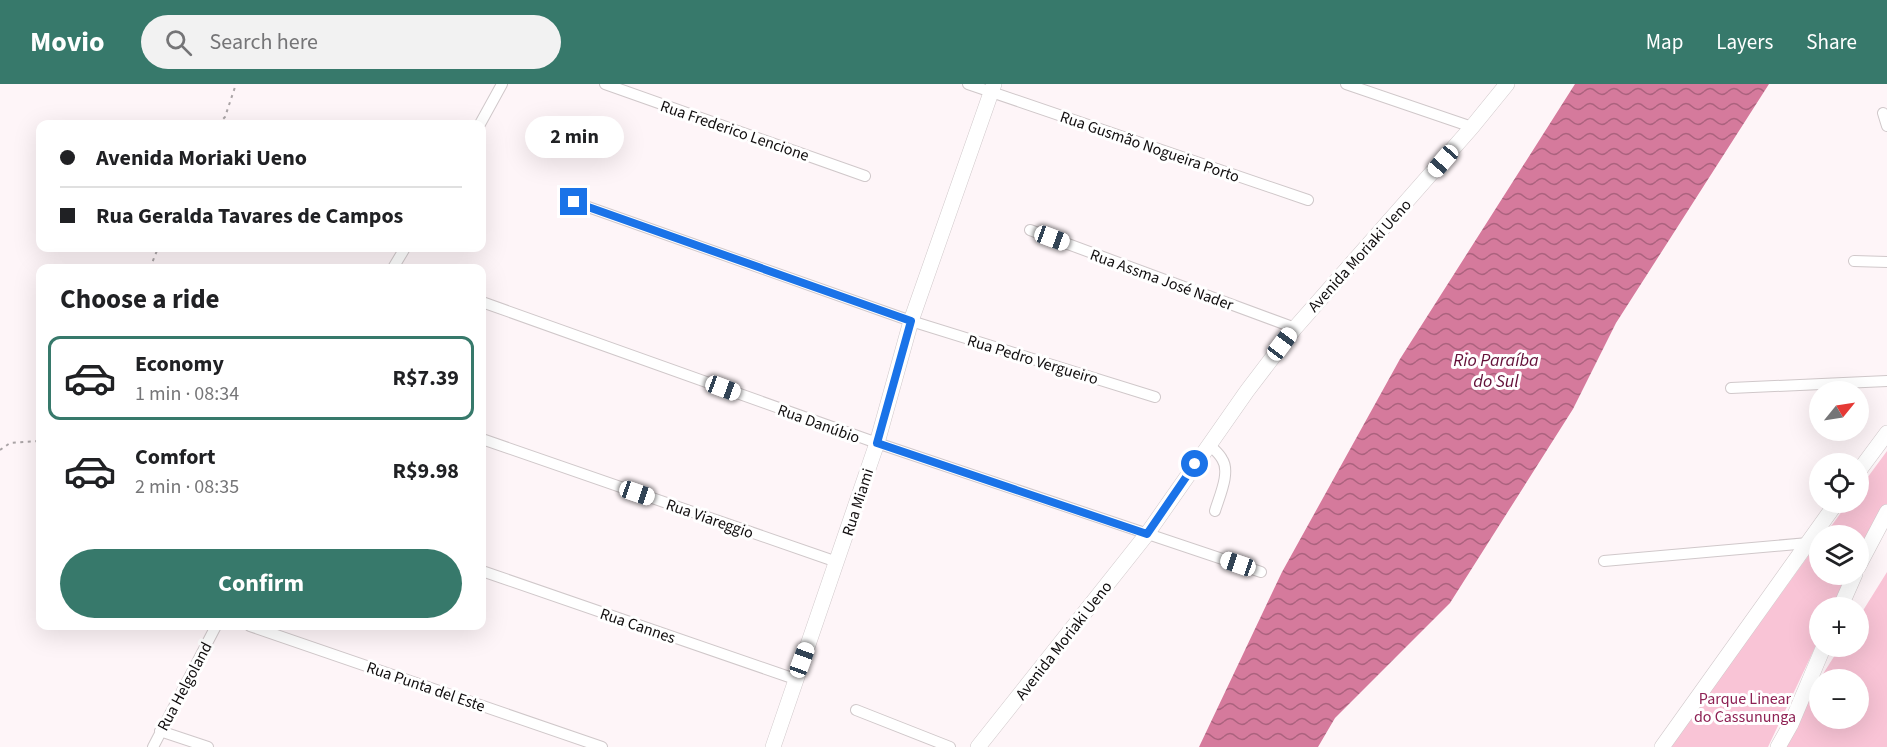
<!DOCTYPE html>
<meta charset="utf-8">
<style>
body{margin:0;font-family:"Source Sans 3",sans-serif;background:#f2f2f2;color:#202124;height:100vh;display:flex;flex-direction:column;font-size:22px;white-space:nowrap}
*{box-sizing:border-box;margin:0}
p{font-size:20px;color:#757577}
.icon{flex:none;width:33px;height:33px;fill:none;stroke:currentColor;stroke-width:2;stroke-linecap:round;stroke-linejoin:round}
.map{position:relative;flex:1;overflow:hidden}
.panel{position:absolute;left:36px;top:180px;width:450px;height:366px;display:flex;flex-direction:column;background:#fff;border-radius:12px;box-shadow:0 6px 24px #0002}
.panel>*{flex:none}
.top-card{position:absolute;left:36px;top:36px;width:450px;height:132px;border-radius:12px;box-shadow:0 6px 24px #0002;display:grid;align-content:center;height:132px;padding:0 24px;background:#fff}
.needle{width:39px;rotate:60deg}
.fabs{position:absolute;left:1809px;top:297px;display:grid;gap:12px}
.fabs a{display:grid;place-items:center;width:60px;height:60px;border-radius:50%;background:#fff;box-shadow:0 6px 24px #0002;font-size:30px}
.end{position:absolute;width:27px;height:27px;margin:-14px;border:8px solid #1a73e8;background:#fff;box-shadow:0 0 0 3px #fff}
.from{border-radius:50%}
.bubble{position:absolute;height:42px;border-radius:21px;background:#fff;box-shadow:0 6px 24px #0002;font-size:20px;font-weight:700;line-height:42px;text-align:center}
.car{position:absolute;width:18px;height:36px;margin:-18px -9px;border-radius:8px;box-shadow:0 0 4px 2px #0007;background:linear-gradient(#fff 24%,#345 0 40%,#fff 0 76%,#345 0 86%,#fff 0)}
.top-card b{display:flex;align-items:center;gap:21px;height:57px;font-size:22px}
.top-card b+b{border-top:2px solid #e0e0e0}
.top-card i{width:15px;height:15px;background:#202124}
ul{padding:0;list-style:none}
li{display:flex;align-items:center;gap:18px;height:84px;margin:0 12px 9px;padding:0 12px;border:3px solid transparent;border-radius:12px}
li div{flex:1}
li b{display:block;font-size:22px}
li em{font-style:normal;font-weight:700}
li.selected{border-color:#37796b}
li>.icon{width:54px;height:54px;stroke-width:1.5}
h2{padding:0 24px;font-size:27px;line-height:72px}
.cta{display:flex;gap:12px;margin-top:auto;padding:12px 24px}
.cta a{flex:1;height:69px;border-radius:36px;background:#37796b;color:#fff;font-size:24px;font-weight:700;line-height:69px;text-align:center}
header{display:flex;align-items:center;gap:36px;box-sizing:border-box;height:84px;padding:0 30px;background:#37796b;color:#fff}
header strong{font-size:28px}
nav{display:flex;gap:33px;margin-inline-start:auto;font-size:21px}
.search{width:420px;height:54px;background:#f2f2f2;display:flex;align-items:center;gap:15px;box-sizing:border-box;padding:0 21px;border-radius:33px;color:#757577;font-size:22px}
.map>svg:first-child{display:block}
.park{fill:#f9c4d6;fill-rule:evenodd}
.water{fill:url(#water-waves)}
.lines{fill:none;stroke-linecap:round;stroke-linejoin:round}
.street-casing{stroke:#d0c8ca;stroke-width:12}
.secondary-casing{stroke:#d0c8ca;stroke-width:16}
.path{stroke:#aaa4a6;stroke-width:2;stroke-dasharray:3 4.5;stroke-linecap:butt}
.street{stroke:#fff;stroke-width:10}
.secondary{stroke:#fff;stroke-width:15}
.route{stroke:#1a73e8;stroke-width:8}
.labels{text-anchor:middle;stroke-width:6;stroke-linejoin:round;paint-order:stroke}
.street-label{font-size:16px;fill:#100d0e;stroke:#fff}
.park-label{font-size:16px;fill:#8e2154;stroke:#fff}
.water-label{font-size:18px;font-style:italic;fill:#620f37;stroke:#fff}
</style>
<header>
<strong>Movio</strong>
<div class="search"><svg class="icon" aria-label="search" viewBox="0 0 24 24"><circle cx="10" cy="10" r="6"/><path d="M15 15l6 6"/></svg>Search here</div>
<nav><a>Map</a><a>Layers</a><a>Share</a></nav>
</header>
<div class="map">
<svg width="1887" height="663" viewBox="0 0 1887 663">
<defs>
<pattern id="water-waves" width="16" height="10" patternUnits="userSpaceOnUse" patternTransform="scale(1.5)"><rect width="16" height="10" fill="#d57a9c"/><path d="M0 5q4-4 8 0t8 0" fill="none" stroke="#ab627e"/></pattern>
</defs>
<rect width="100%" height="100%" fill="#fef5f8"/>
<!-- park -->
<path class="park" d="M1887 367V422L1859 472 1858 452H1824L1848 419 1858 418 1859 405Z
M1819 457 1820 490 1850 491 1834 523 1820 524 1819 555 1768 663H1670Z
M1887 488V663H1777L1840 563 1858 562 1859 533ZM1820 596H1858V634H1820Z"/>
<!-- water -->
<path class="water" d="M1575 0H1769L1616 239 1573 325 1450 519 1335 634 1318 663H1199L1282 488 1400 275Z"/>
<g class="lines">
<!-- street casing -->
<g class="street-casing">
<path id="street" d="M605 0 865 92
M968 0 1308 116
M1346 0 1472 43
M1883 29 1887 42
M480 40 502 0
M574 118 911 237 1155 313
M1030 146 1295 244
M1854 177 1887 178
M393 184 405 164
M482 218 877 359 1261 488
M1731 304 1887 297
M482 355 837 478
M1209 360C1213 365 1219 369 1222 375 1231 388 1219 413 1215 427
M1604 477 1808 459
M482 487 795 595
M250 542 602 663
M856 626 950 663
M160 647 208 663
M153 663 216 542"/>
</g>
<!-- secondary casing -->
<g class="secondary-casing">
<path id="secondary" d="M1858 388 1887 349
M1858 483 1887 428
M1840 524 1855 490
M773 663 877 359 911 237 994 0
M978 663 1147 450 1247 307 1295 244 1472 43 1507 0
M1662 663 1837 418
M1778 663 1791 640 1824 562"/>
</g>
<!-- path -->
<path class="path" d="M218 40 225 33 236 0
M150 184 158 164
M0 366 10 359 40 357"/>
<!-- street -->
<use href="#street" class="street"/>
<!-- secondary -->
<use href="#secondary" class="secondary"/>
</g>
<g class="lines">
<!-- route -->
<path class="route" d="M574 118 911 237 877 359 1147 450 1195 380"/>
</g>
<g class="labels">
<!-- street labels -->
<g class="street-label">
<text transform="translate(735 46) rotate(19)" y="6">Rua Frederico Lencione</text>
<text transform="translate(1150 62) rotate(19)" y="6">Rua Gusmão Nogueira Porto</text>
<text transform="translate(1359 171) rotate(-48)" y="6">Avenida Moriaki Ueno</text>
<text transform="translate(1162 195) rotate(20)" y="6">Rua Assma José Nader</text>
<text transform="translate(1033 275) rotate(17)" y="6">Rua Pedro Vergueiro</text>
<text transform="translate(819 339) rotate(20)" y="6">Rua Danúbio</text>
<text transform="translate(857 418) rotate(-72)" y="6">Rua Miami</text>
<text transform="translate(710 434) rotate(19)" y="6">Rua Viareggio</text>
<text transform="translate(638 541) rotate(19)" y="6">Rua Cannes</text>
<text transform="translate(1063 556) rotate(-52)" y="6">Avenida Moriaki Ueno</text>
<text transform="translate(184 602) rotate(-62)" y="6">Rua Helgoland</text>
<text transform="translate(426 602) rotate(19)" y="6">Rua Punta del Este</text>
</g>
<!-- park labels -->
<g class="park-label">
<text x="1745" y="620">Parque Linear<tspan x="1745" dy="18">do Cassununga</tspan></text>
</g>
<!-- water labels -->
<g class="water-label">
<text x="1496" y="282">Rio Paraíba<tspan x="1496" dy="21">do Sul</tspan></text>
</g>
</g>
</svg>
<div class="fabs">
<a><svg class="needle" viewBox="-14 -14 28 28"><path d="M0-13l5 13h-10z" fill="#e53935"/><path d="M0 13l5-13h-10z" fill="#757577"/></svg></a>
<a><svg class="icon" aria-label="locate" viewBox="0 0 24 24"><circle cx="12" cy="12" r="6"/><path d="M12 2v4M12 18v4M2 12h4M18 12h4"/></svg></a>
<a><svg class="icon" aria-label="layers" viewBox="0 0 24 24"><path d="M12 4l9 5-9 5-9-5zM3 14l9 5 9-5"/></svg></a>
<a>+</a>
<a>−</a>
</div>
<i class="end from" style="left:1195px;top:380px"></i>
<i class="end" style="left:574px;top:118px"></i>
<div class="bubble" style="left:525px;top:32px;width:99px">2 min</div>
<i class="car" style="left:1443px;top:77px;rotate:221deg"></i>
<i class="car" style="left:1052px;top:154px;rotate:110deg"></i>
<i class="car" style="left:1282px;top:260px;rotate:37deg"></i>
<i class="car" style="left:723px;top:304px;rotate:110deg"></i>
<i class="car" style="left:637px;top:409px;rotate:109deg"></i>
<i class="car" style="left:1238px;top:480px;rotate:289deg"></i>
<i class="car" style="left:802px;top:576px;rotate:20deg"></i>
<div class="top-card">
<b><i class="from"></i>Avenida Moriaki Ueno</b>
<b><i></i>Rua Geralda Tavares de Campos</b>
</div>
<section class="panel">
<h2>Choose a ride</h2>
<ul>
<li class="selected"><svg class="icon" aria-label="car" viewBox="0 0 24 24"><path d="M5 17H2v-5l4-1 3-4h7l3 4 3 1v5h-3M9 17h6M6 11h13"/><circle cx="7" cy="17" r="2"/><circle cx="17" cy="17" r="2"/></svg><div><b>Economy</b><p>1 min · 08:34</p></div><em>R$7.39</em></li>
<li><svg class="icon" aria-label="car" viewBox="0 0 24 24"><path d="M5 17H2v-5l4-1 3-4h7l3 4 3 1v5h-3M9 17h6M6 11h13"/><circle cx="7" cy="17" r="2"/><circle cx="17" cy="17" r="2"/></svg><div><b>Comfort</b><p>2 min · 08:35</p></div><em>R$9.98</em></li>
</ul>
<div class="cta"><a>Confirm</a></div>
</section>
</div>
